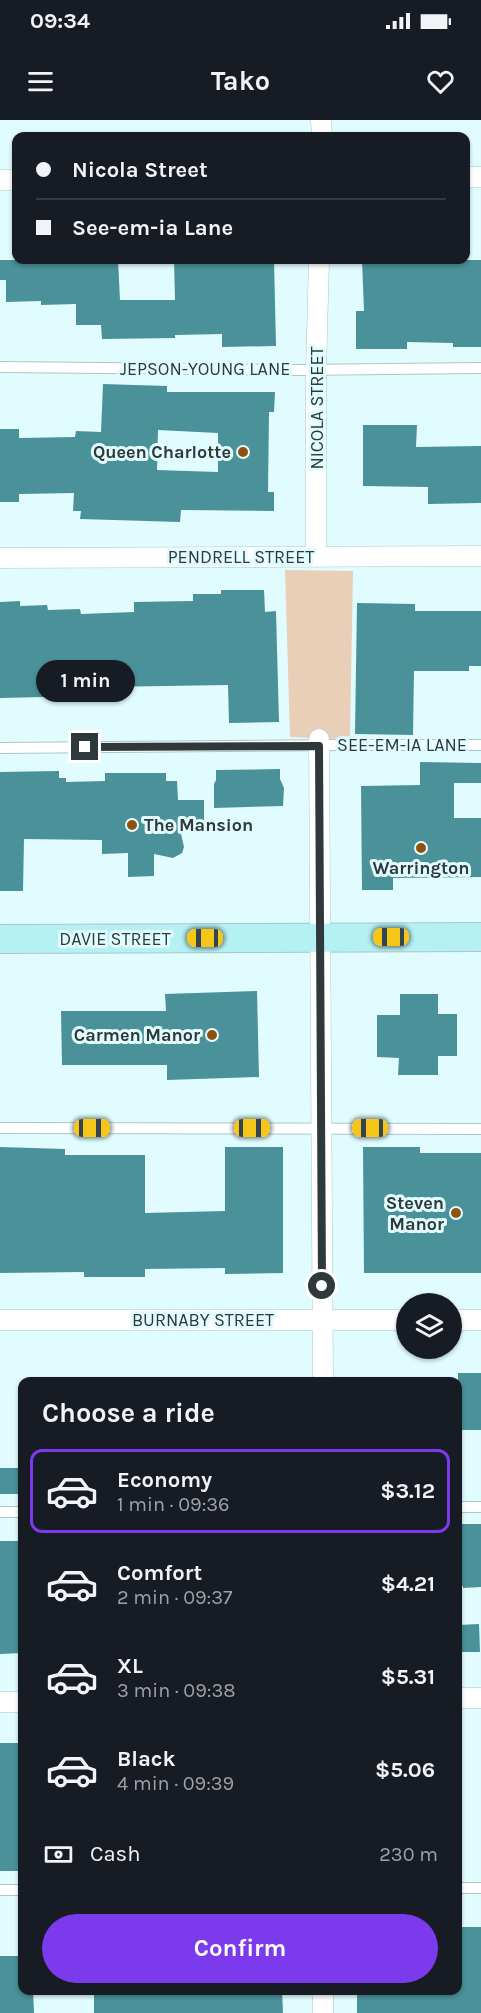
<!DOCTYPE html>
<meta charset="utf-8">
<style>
body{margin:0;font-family:Karla,sans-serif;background:#20242c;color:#f1f3f6;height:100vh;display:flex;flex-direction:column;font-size:22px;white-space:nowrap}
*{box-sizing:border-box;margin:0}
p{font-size:20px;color:#9ea1a6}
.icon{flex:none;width:33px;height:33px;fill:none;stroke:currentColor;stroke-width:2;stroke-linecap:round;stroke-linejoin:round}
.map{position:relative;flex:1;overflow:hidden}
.details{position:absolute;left:18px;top:1257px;width:444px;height:618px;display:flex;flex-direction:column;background:#171b24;border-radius:12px;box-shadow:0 2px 4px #0004}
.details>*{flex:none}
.guide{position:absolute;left:12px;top:12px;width:458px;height:132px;border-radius:12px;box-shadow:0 2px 4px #0004;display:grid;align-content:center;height:132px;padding:0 24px;background:#171b24}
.tools{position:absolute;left:396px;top:1173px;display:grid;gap:12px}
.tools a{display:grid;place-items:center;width:66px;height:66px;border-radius:50%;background:#171b24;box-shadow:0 2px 4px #0004;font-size:30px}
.end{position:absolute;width:27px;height:27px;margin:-14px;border:8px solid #2f393b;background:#fff;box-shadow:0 0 0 3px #fff}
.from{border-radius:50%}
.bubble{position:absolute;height:42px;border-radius:21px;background:#171b24;box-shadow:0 2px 4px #0004;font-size:20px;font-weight:700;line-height:42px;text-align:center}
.car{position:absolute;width:18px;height:36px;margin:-18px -9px;border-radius:8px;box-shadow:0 0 4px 2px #0007;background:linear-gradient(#f5c518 24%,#345 0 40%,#f5c518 0 76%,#345 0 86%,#f5c518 0)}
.guide b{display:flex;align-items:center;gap:21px;height:57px;font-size:22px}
.guide b+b{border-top:2px solid #363941}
.guide i{width:15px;height:15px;background:#f1f3f6}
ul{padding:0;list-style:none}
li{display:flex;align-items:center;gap:18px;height:84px;margin:0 12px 9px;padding:0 12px;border:3px solid transparent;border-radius:12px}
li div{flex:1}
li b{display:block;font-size:22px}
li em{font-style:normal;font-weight:700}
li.selected{border-color:#7c3aed}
li>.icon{width:54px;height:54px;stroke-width:1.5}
h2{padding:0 24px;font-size:27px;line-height:72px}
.pay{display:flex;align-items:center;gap:15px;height:66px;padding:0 24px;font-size:22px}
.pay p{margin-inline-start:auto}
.primary-button{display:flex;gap:12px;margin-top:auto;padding:12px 24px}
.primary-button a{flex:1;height:69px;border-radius:36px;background:#7c3aed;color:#fff;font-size:24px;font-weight:700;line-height:69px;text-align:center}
.status{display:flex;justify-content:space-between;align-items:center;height:42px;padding:0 30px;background:#171b24;direction:ltr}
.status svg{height:16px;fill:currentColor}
header{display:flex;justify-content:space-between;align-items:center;height:78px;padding:0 24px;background:#171b24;font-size:27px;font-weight:700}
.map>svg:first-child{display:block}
.green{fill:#eacfb8}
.building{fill:#4a9199;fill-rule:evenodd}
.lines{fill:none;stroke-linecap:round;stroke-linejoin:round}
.service-casing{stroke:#acc6c8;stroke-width:12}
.minor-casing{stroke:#acc6c8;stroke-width:21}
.secondary-casing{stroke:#acc6c8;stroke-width:30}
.service{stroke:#fff;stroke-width:10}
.minor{stroke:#fff;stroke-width:20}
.secondary{stroke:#b5f0f4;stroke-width:28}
.route{stroke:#2f393b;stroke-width:8}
.poi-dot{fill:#8d530e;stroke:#e1fcff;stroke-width:2}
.labels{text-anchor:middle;stroke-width:6;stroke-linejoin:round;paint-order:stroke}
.street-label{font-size:18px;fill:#2f393b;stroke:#e1fcff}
.poi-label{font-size:18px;font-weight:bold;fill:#2f393b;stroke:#e1fcff;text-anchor:end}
</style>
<div class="status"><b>09:34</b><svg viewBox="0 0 49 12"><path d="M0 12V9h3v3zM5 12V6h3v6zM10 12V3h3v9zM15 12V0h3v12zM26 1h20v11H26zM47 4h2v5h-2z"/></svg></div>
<header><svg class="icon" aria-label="menu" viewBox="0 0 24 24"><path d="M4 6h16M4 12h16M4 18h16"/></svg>Tako<svg class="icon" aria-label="heart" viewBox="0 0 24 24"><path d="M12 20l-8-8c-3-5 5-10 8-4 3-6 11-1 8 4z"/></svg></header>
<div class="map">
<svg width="481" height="1893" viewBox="0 0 481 1893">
<rect width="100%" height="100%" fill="#e1fcff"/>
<!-- green -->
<path class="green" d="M285 450 353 451 350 616 332 619 290 617Z"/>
<!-- building -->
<path class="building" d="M0 140H118L120 180H175L174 140H274L276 226 222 227V214L175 215V218L102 219 101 205H76V184L41 185V181L6 182V160H0Z
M362 140H481V227H453V223L407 222V229H356V191H364Z
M103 264 167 266V272H275L274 292H269L268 372H274V391L181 390 180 402 80 399 81 391H73L74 373 19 374V382H0V309H19V318L75 317 76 311 101 312ZM158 310 218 313V352L157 350Z
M363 305H417L416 327 481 326V383L428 384V367L363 366Z
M221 470H264L265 492 276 491 279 602 229 603 228 565 104 567H93V571L44 572V577L0 578V482L20 481V486L47 485 48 490 80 489 81 494 134 492V482L193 481V474H221Z
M357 483 415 484V491H481V546H469V551H414L413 615 355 614Z
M420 642 481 643V663H454V698H481V757L393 758V770H362L361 666 420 665Z
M280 649V659L284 668 283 686 214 688V664L216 660V650Z
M59 651V658H66V662L105 661V653H166V661H177L178 680H204V705H179L184 727 182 733 173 738 154 734V756L128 757V733L102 734V720L24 719 23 771H0V652Z
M257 871 259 957 167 960V945H62L61 891H166L165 874Z
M400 874H438V894H457V936H438V955H398L399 938 377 937V895H400Z
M0 1027 65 1029V1035H145V1093L225 1091V1027H283V1153L225 1154V1148L145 1149V1157H84V1152L0 1153Z
M363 1027H420V1033H481V1153H364Z
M458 1253H481V1310H458Z
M0 1348H20V1374H0Z
M458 1404H481V1467L463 1468V1466H458Z
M0 1421H22V1533L0 1534Z
M479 1504 480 1532H458V1505Z
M0 1623H22V1751H0Z
M458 1807H481V1893H357V1870H458Z
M0 1836H22V1870H33L34 1893H0Z
M94 1870H282L283 1893H94Z"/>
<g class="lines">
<!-- service casing -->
<g class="service-casing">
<path id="service" d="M0 247 295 250 481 248
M0 628 344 625H481
M0 1008 481 1009
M458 1387H481
M0 1392H22
M458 1768H481
M0 1770H22"/>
</g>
<!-- minor casing -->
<g class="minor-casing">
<path id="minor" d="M321 0 322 16
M465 57H481
M0 60H16
M316 437V250L319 140
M0 438 481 436
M319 619 323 1262
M0 1200H406
M452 1200H481
M458 1578H481
M0 1582H22
M323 1893V1870"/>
</g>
<!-- secondary casing -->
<g class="secondary-casing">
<path id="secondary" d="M0 819 481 817"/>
</g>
<!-- service -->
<use href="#service" class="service"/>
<!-- minor -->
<use href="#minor" class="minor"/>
<!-- secondary -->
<use href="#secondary" class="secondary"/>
</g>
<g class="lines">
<!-- route -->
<path class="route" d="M85 627 319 626 322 1166"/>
</g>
<!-- markers -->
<g class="poi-dot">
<circle cx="243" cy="332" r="6"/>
<circle cx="132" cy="705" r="6"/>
<circle cx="421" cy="728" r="6"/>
<circle cx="212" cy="915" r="6"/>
<circle cx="456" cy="1093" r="6"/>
</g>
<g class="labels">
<!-- street labels -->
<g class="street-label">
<text x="205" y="255">JEPSON-YOUNG LANE</text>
<text transform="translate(317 288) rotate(-90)" y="6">NICOLA STREET</text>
<text x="241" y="443">PENDRELL STREET</text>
<text x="402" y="631">SEE-EM-IA LANE</text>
<text x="115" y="825">DAVIE STREET</text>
<text x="203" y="1206">BURNABY STREET</text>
</g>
<!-- poi labels -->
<g class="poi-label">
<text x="231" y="338">Queen Charlotte</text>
<text x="144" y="711" text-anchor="start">The Mansion</text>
<text x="421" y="754" text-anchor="middle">Warrington</text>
<text x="200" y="921">Carmen Manor</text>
<text x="444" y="1089">Steven<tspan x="444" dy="21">Manor</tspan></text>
</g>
</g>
</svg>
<div class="tools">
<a><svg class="icon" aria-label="layers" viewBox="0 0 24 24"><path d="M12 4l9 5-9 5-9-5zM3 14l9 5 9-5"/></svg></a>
</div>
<i class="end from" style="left:322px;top:1166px"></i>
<i class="end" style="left:85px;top:627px"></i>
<div class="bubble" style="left:36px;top:540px;width:99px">1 min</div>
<i class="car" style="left:391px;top:817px;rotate:270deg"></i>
<i class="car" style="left:205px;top:818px;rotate:270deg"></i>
<i class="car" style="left:92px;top:1008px;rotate:90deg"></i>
<i class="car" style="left:252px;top:1008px;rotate:90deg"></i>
<i class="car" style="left:370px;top:1008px;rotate:270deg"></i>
<div class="guide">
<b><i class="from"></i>Nicola Street</b>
<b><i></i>See-em-ia Lane</b>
</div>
<section class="details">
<h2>Choose a ride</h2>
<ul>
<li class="selected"><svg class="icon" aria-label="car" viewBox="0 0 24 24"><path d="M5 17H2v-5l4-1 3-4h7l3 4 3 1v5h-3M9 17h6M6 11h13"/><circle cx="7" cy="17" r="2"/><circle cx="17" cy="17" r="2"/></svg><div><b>Economy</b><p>1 min · 09:36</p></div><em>$3.12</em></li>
<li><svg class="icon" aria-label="car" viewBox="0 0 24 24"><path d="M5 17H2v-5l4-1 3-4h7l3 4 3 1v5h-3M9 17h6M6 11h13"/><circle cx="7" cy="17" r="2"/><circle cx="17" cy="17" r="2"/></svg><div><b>Comfort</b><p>2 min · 09:37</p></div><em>$4.21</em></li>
<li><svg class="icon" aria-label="car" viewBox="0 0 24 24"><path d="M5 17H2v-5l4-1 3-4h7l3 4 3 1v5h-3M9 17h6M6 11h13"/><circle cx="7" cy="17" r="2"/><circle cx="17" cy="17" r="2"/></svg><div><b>XL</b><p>3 min · 09:38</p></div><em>$5.31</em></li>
<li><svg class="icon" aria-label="car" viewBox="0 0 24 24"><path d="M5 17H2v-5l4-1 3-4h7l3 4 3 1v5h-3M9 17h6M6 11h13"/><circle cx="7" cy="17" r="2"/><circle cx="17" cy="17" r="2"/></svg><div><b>Black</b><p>4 min · 09:39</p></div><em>$5.06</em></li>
</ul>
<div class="pay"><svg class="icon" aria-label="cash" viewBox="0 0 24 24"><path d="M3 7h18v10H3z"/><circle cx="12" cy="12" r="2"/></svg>Cash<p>230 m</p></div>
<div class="primary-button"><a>Confirm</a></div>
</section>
</div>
